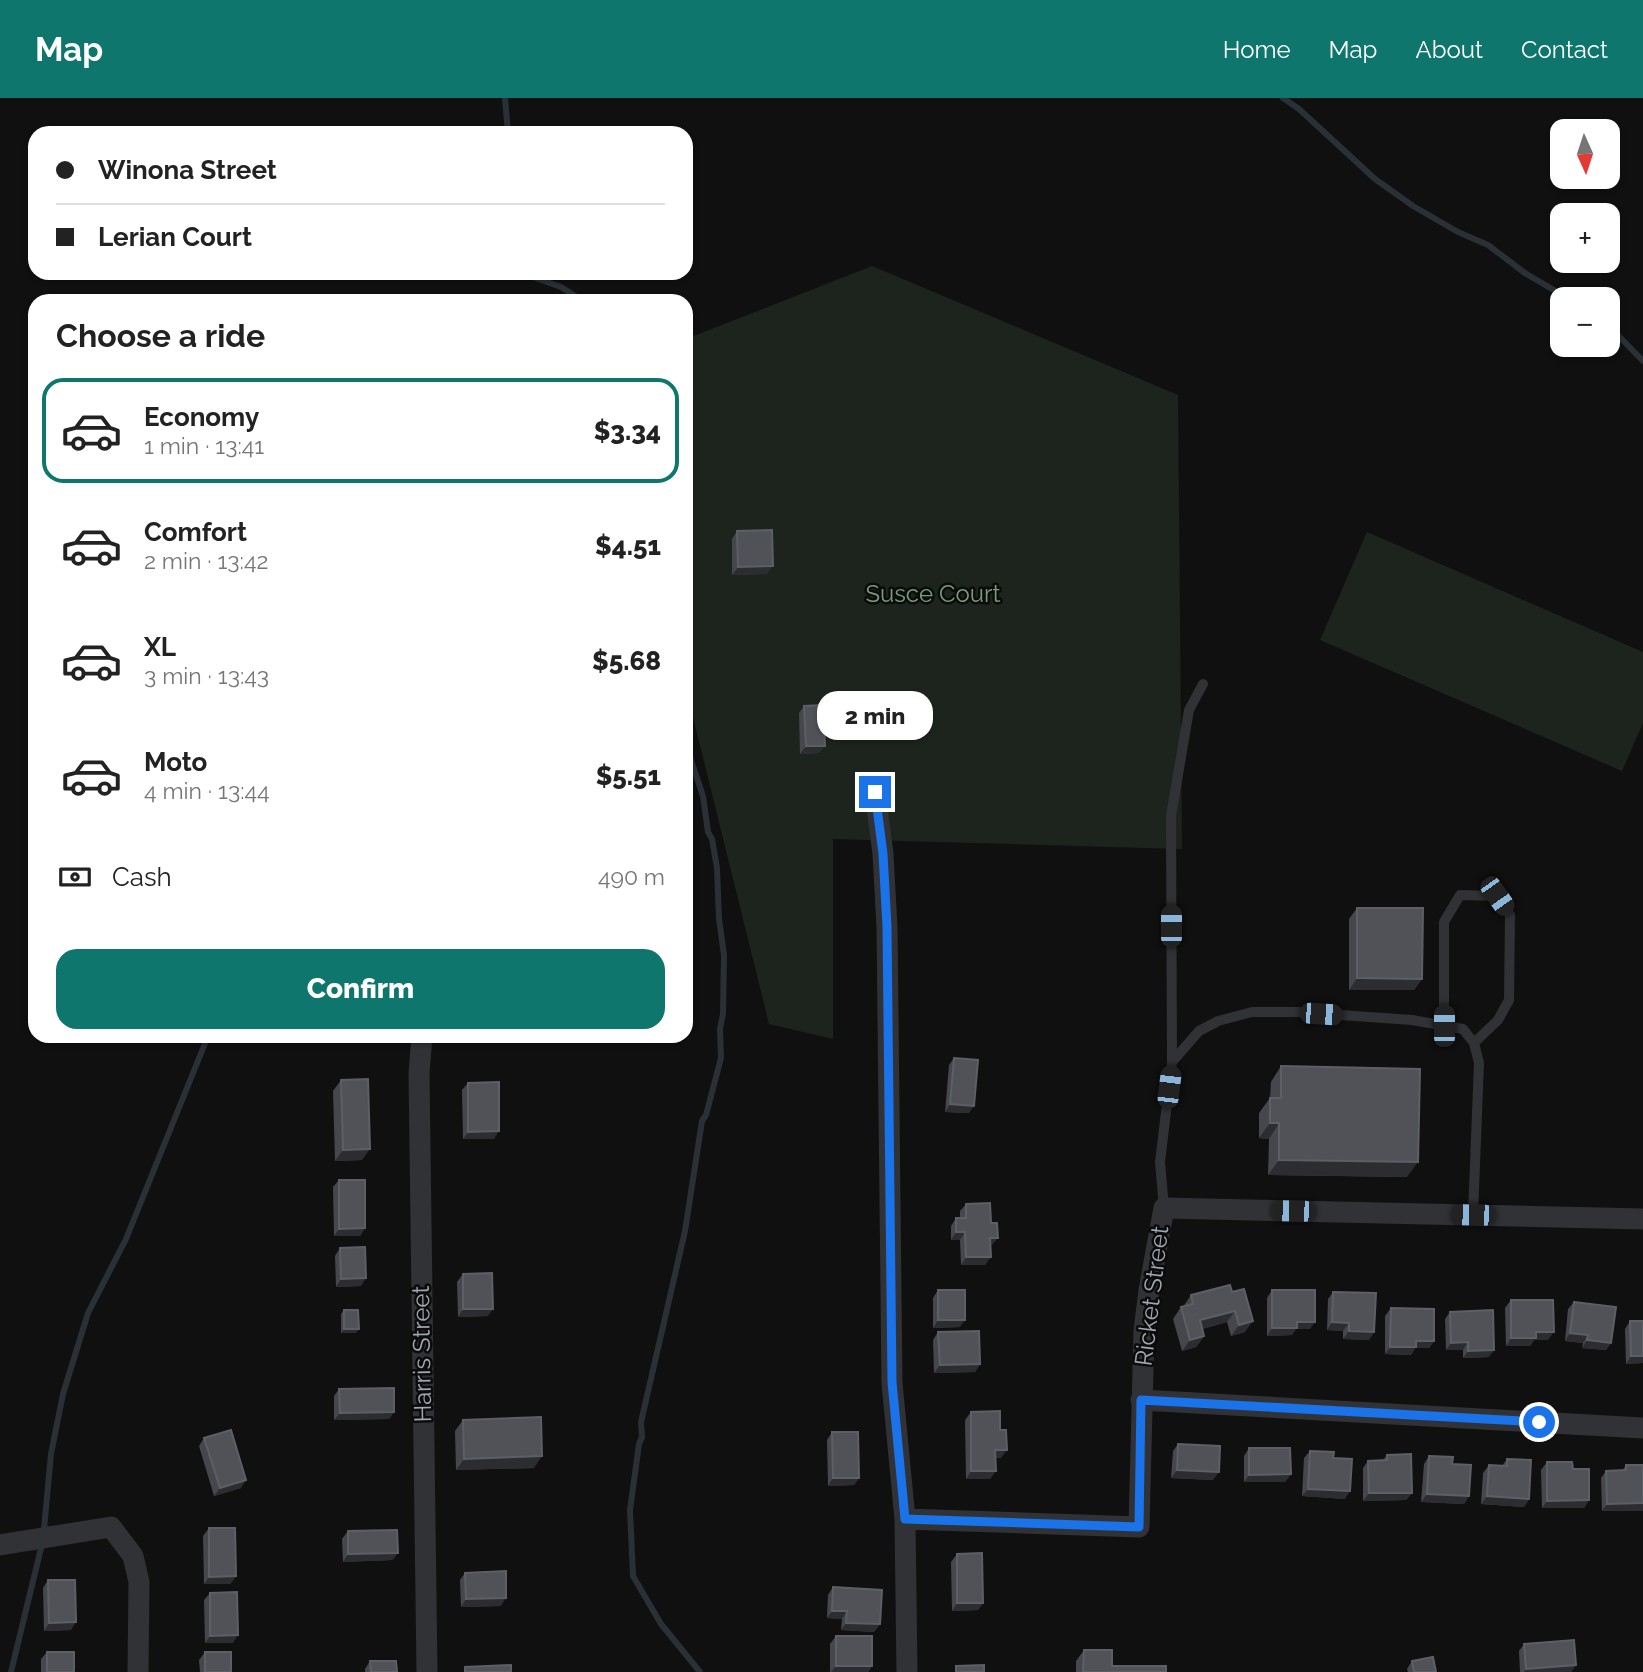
<!DOCTYPE html>
<meta charset="utf-8">
<style>
body{margin:0;font-family:Raleway,sans-serif;background:#f6f6f6;color:#222;height:100vh;display:flex;flex-direction:column;font-size:26px;white-space:nowrap}
*{box-sizing:border-box;margin:0}
p{font-size:23px;color:#767676}
.icon{flex:none;width:38px;height:38px;fill:none;stroke:currentColor;stroke-width:2;stroke-linecap:round;stroke-linejoin:round}
.map{position:relative;flex:1;overflow:hidden}
.sheet{position:absolute;left:28px;top:196px;width:665px;height:749px;display:flex;flex-direction:column;background:#fff;border-radius:21px;box-shadow:0 2px 5px #0004}
.sheet>*{flex:none}
.guide{position:absolute;left:28px;top:28px;width:665px;height:154px;border-radius:21px;box-shadow:0 2px 5px #0004;display:grid;align-content:center;height:154px;padding:0 28px;background:#fff}
.needle{width:46px;rotate:177deg}
.tools{position:absolute;left:1550px;top:21px;display:grid;gap:14px}
.tools a{display:grid;place-items:center;width:70px;height:70px;border-radius:14px;background:#fff;box-shadow:0 2px 5px #0004;font-size:35px}
.end{position:absolute;width:32px;height:32px;margin:-16px;border:9px solid #1a73e8;background:#fff;box-shadow:0 0 0 4px #fff}
.from{border-radius:50%}
.bubble{position:absolute;height:49px;border-radius:21px;background:#fff;box-shadow:0 2px 5px #0004;font-size:23px;font-weight:800;line-height:49px;text-align:center}
.car{position:absolute;width:21px;height:42px;margin:-21px -10px;border-radius:9px;box-shadow:0 0 5px 2px #0007;background:linear-gradient(#222 24%,#8ab4d8 0 40%,#222 0 76%,#8ab4d8 0 86%,#222 0)}
.guide b{display:flex;align-items:center;gap:24px;height:66px;font-size:26px}
.guide b+b{border-top:2px solid #e0e0e0}
.guide i{width:18px;height:18px;background:#222}
ul{padding:0;list-style:none}
li{display:flex;align-items:center;gap:21px;height:105px;margin:0 14px 10px;padding:0 14px;border:4px solid transparent;border-radius:21px}
li div{flex:1}
li b{display:block;font-size:26px}
li em{font-style:normal;font-weight:800}
li.selected{border-color:#0f766e}
li>.icon{width:63px;height:63px;stroke-width:1.5}
h2{padding:0 28px;font-size:32px;line-height:84px}
.pay{display:flex;align-items:center;gap:18px;height:77px;padding:0 28px;font-size:26px}
.pay p{margin-inline-start:auto}
.button{display:flex;gap:14px;margin-top:auto;padding:14px 28px}
.button a{flex:1;height:80px;border-radius:21px;background:#0f766e;color:#fff;font-size:28px;font-weight:800;line-height:80px;text-align:center}
header{display:flex;align-items:center;gap:42px;box-sizing:border-box;height:98px;padding:0 35px;background:#0f766e;color:#fff}
header strong{font-size:33px}
nav{display:flex;gap:38px;margin-inline-start:auto;font-size:24px}
.map>svg:first-child{display:block}
.green{fill:#1d241d}
.lines{fill:none;stroke-linecap:round;stroke-linejoin:round}
.stream{stroke:#293137;stroke-width:6}
.lane{stroke:#313236;stroke-width:10}
.street{stroke:#313236;stroke-width:21}
.wall{fill:#46474d}
.shaded-wall{fill:#2c2d30}
.building{fill:#505258;stroke:#5c5f66;stroke-width:2}
.route{stroke:#1a73e8;stroke-width:9}
.labels{text-anchor:middle;stroke-width:5;stroke-linejoin:round;paint-order:stroke}
.park-label{font-size:24px;fill:#789e79;stroke:#0b0b0c}
.street-label{font-size:24px;fill:#a1a7b2;stroke:#0b0b0c}
</style>
<header>
<strong>Map</strong>
<nav><a>Home</a><a>Map</a><a>About</a><a>Contact</a></nav>
</header>
<div class="map">
<svg width="1643" height="1574" viewBox="0 0 1643 1574">
<rect width="100%" height="100%" fill="#101011"/>
<!-- green -->
<path class="green" d="M872 168 1178 297 1182 751 833 741V941L769 926 686 591V241Z
M1367 434 1643 554V625L1622 673 1320 542Z"/>
<g class="lines">
<!-- stream -->
<path class="stream" d="M505 0 508 35
M1283 0 1299 11 1375 81 1413 108 1458 134 1488 147 1525 175 1569 201
M529 175 533 179 561 189 583 203
M1608 227 1643 263
M686 635 691 662 703 698 708 734 712 741 717 770 719 821 724 857 723 916 720 931 721 960 706 1017 702 1023 685 1133 641 1324 642 1339 639 1346 630 1412 633 1478 661 1526 700 1574
M11 1574 43 1442 51 1356 63 1296 88 1215 126 1141 208 938"/>
<!-- lane -->
<path class="lane" d="M1444 928V824L1460 797 1497 798 1510 817 1509 902 1498 922 1474 945
M1172 964 1171 718 1189 612 1203 586
M1164 1110 1160 1064 1172 964 1199 933 1218 923 1252 914H1298L1412 922 1463 931 1474 945 1479 965 1473 1117"/>
<!-- street -->
<path class="street" d="M875 694 883 756 887 829 892 1285 905 1421 907 1574
M422 938 419 975 427 1574
M1141 1302 1643 1330
M905 1421 1139 1429 1144 1233 1149 1192 1164 1110 1643 1121
M0 1447 111 1429 133 1458 139 1484 138 1574"/>
</g>
<!-- wall -->
<path class="wall" d="M737 433 767 476 732 477V441Z
M804 608 819 655 800 656 799 615Z
M1357 810 1422 881 1414 892H1349V821Z
M954 960 969 1015 945 1014 949 967Z
M1281 968 1407 1079 1268 1077 1269 1041 1259 1040V1015L1270 1000 1271 984Z
M341 982 362 1062 335 1063 333 993Z
M468 985 494 1041H463L462 992Z
M339 1082 365 1130 360 1138H334L333 1089Z
M966 1106 992 1147H990L985 1167H961L960 1142H951V1128L956 1120H960V1113Z
M340 1150 361 1188 336 1189 335 1158Z
M463 1176 488 1218 458 1219 457 1184Z
M1230 1187 1245 1234 1231 1238 1227 1224 1202 1231 1204 1238 1196 1249 1182 1253 1173 1221 1181 1209H1183L1191 1197Z
M938 1192 960 1229 933 1230V1200Z
M1272 1192 1310 1231H1296L1292 1237 1267 1238V1200Z
M1333 1194 1374 1234 1369 1242 1343 1241V1233L1327 1232 1328 1201Z
M1511 1202 1548 1242H1534L1530 1248H1506L1505 1210Z
M1574 1204 1611 1245 1606 1252 1582 1250 1583 1245 1565 1243 1568 1211Z
M1391 1210 1434 1243 1429 1250H1415L1411 1257 1385 1256V1218Z
M344 1212 356 1235H341V1216Z
M1450 1214 1489 1259 1463 1260V1252H1446L1445 1221Z
M1630 1223 1643 1265 1626 1266 1625 1231Z
M938 1234 980 1266 975 1274 934 1275 933 1242Z
M339 1291 394 1314 389 1321 334 1322V1298Z
M971 1314 1001 1360H995L990 1381H966L965 1322Z
M463 1322 534 1370 456 1372 455 1333Z
M832 1334 859 1380 854 1387 828 1388 827 1342Z
M204 1340 241 1390 214 1398 199 1348Z
M1178 1346 1213 1382 1171 1380 1173 1353Z
M1249 1350 1291 1376 1285 1384H1244V1358Z
M1310 1353 1333 1360 1345 1401 1302 1398 1304 1360Z
M1387 1357 1412 1395 1406 1402 1363 1403V1370L1368 1363 1383 1362Z
M1429 1358 1452 1366 1469 1398 1464 1406 1421 1404 1424 1366Z
M1507 1361 1529 1401 1524 1409 1481 1406 1483 1375 1489 1367 1502 1368Z
M1547 1364 1573 1371 1589 1402 1584 1410H1542L1541 1372Z
M1626 1367H1643V1413H1602L1601 1380 1606 1373H1622Z
M209 1430 236 1478 230 1486H204L203 1438Z
M348 1433 398 1455 392 1462 343 1464 342 1441Z
M957 1456 983 1505 978 1512 952 1513 951 1464Z
M465 1475 501 1508 461 1509 460 1482Z
M48 1482 71 1532 44 1533 43 1490Z
M833 1489 880 1526 874 1534 841 1532 842 1521 827 1520 828 1497Z
M210 1495 233 1545H205L204 1502Z
M836 1538 872 1568 868 1574H830V1546Z
M1524 1546 1576 1567 1571 1574H1520L1519 1553Z
M1084 1552 1112 1568 1166 1574H1076V1563Z
M47 1554 74 1574H41V1561Z
M205 1554 231 1574H200L199 1562Z
M370 1563 397 1574H365V1571Z
M1412 1563 1436 1574H1408L1407 1571Z"/>
<!-- shaded-wall -->
<path class="shaded-wall" d="M773 468 767 476 732 477 738 469Z
M806 648H825L819 655 800 656Z
M1357 880 1422 881 1414 892H1349Z
M950 1006 974 1008 969 1015 945 1014Z
M1270 1025H1279L1269 1041 1259 1040Z
M499 1033 494 1041H463L468 1034Z
M370 1051 362 1062 335 1063 343 1052Z
M1279 1062 1418 1064 1407 1079 1268 1077Z
M365 1130 360 1138H334L339 1131Z
M956 1134H965L960 1142H951Z
M990 1140H998L992 1147H985Z
M966 1159H991L985 1167H961Z
M366 1180 361 1188 336 1189 341 1181Z
M463 1211H493L488 1218 458 1219Z
M1235 1213 1227 1224 1192 1234 1200 1222Z
M938 1222H965L960 1229 933 1230Z
M1253 1223 1245 1234 1231 1238 1239 1227Z
M1297 1224H1315L1310 1231H1296L1292 1237 1267 1238 1272 1230Z
M1332 1224 1349 1225 1343 1233 1327 1232Z
M344 1231H359L356 1235H341Z
M1349 1233 1374 1234 1369 1242 1343 1241Z
M1536 1234H1554L1548 1242H1534L1530 1248H1506L1511 1240Z
M1570 1235 1588 1237 1583 1245 1565 1243Z
M1204 1238 1196 1249 1182 1253 1190 1242Z
M1587 1242 1611 1245 1606 1252 1582 1250Z
M1416 1243H1434L1429 1250H1415L1411 1257 1385 1256 1390 1249Z
M1468 1244 1463 1252H1446L1451 1245Z
M1494 1252 1489 1259 1463 1260 1468 1253Z
M1631 1258H1643V1265L1626 1266Z
M980 1266 975 1274 934 1275 940 1267Z
M394 1314 389 1321 334 1322 340 1315Z
M995 1352H1007L1001 1360H990Z
M542 1358 534 1370 456 1372 464 1361Z
M1177 1372 1219 1374 1213 1382 1171 1380Z
M971 1373H996L990 1381H966Z
M1291 1376 1285 1384H1244L1249 1377Z
M833 1380H859L854 1387 828 1388Z
M246 1382 241 1390 214 1398 220 1390Z
M1308 1391 1350 1393 1345 1401 1302 1398Z
M1369 1395H1412L1406 1402 1363 1403Z
M1427 1396 1469 1398 1464 1406 1421 1404Z
M1487 1398 1529 1401 1524 1409 1481 1406Z
M1589 1402 1584 1410H1542L1547 1403Z
M1643 1405V1413H1602L1607 1406Z
M398 1455 392 1462 343 1464 348 1456Z
M236 1478 230 1486H204L209 1479Z
M506 1500 501 1508 461 1509 466 1501Z
M957 1505H983L978 1512 952 1513Z
M832 1513H847L842 1521 827 1520Z
M76 1524 71 1532 44 1533 49 1525Z
M846 1525 880 1526 874 1534 841 1532Z
M238 1537 233 1545H205L210 1538Z
M1576 1567 1571 1574H1524L1526 1571Z
M836 1568H872L868 1574H831Z"/>
<!-- building -->
<path class="building" d="M772 432 773 468 738 469 737 433Z
M823 607 825 648H806L804 608Z
M1357 810H1423L1422 881 1357 880Z
M954 960 978 962 974 1008 950 1006Z
M1281 968 1420 971 1418 1064 1279 1062V1025H1270V1000H1281Z
M368 981 370 1051 343 1052 341 982Z
M499 984V1033L468 1034V985Z
M339 1082H365V1130L339 1131Z
M990 1105 991 1125H997L998 1140H990L991 1159H966L965 1134H956V1120H966V1106Z
M365 1149 366 1180 341 1181 340 1150Z
M492 1175 493 1211H463V1176Z
M1230 1187 1232 1194 1244 1191 1253 1223 1239 1227 1235 1213 1200 1222 1204 1238 1190 1242 1181 1209 1193 1206 1191 1197Z
M938 1192H965V1222H938Z
M1272 1192H1315V1224H1297V1230H1272Z
M1333 1194 1376 1195 1374 1234 1349 1233V1225L1332 1224Z
M1511 1202H1553L1554 1234H1536V1240H1511Z
M1574 1204 1616 1209 1611 1245 1587 1242 1588 1237 1570 1235Z
M1391 1210 1434 1211V1243H1416V1249H1390Z
M344 1212H358L359 1231H344Z
M1493 1212 1494 1252 1468 1253V1244L1451 1245 1450 1214Z
M1630 1223H1643V1258H1631Z
M979 1233 980 1266 940 1267 938 1234Z
M394 1290V1314L340 1315 339 1291Z
M1000 1313V1332H1006L1007 1352H995L996 1373H971V1314Z
M541 1319 542 1358 464 1361 463 1322Z
M231 1332 246 1382 220 1390 204 1340Z
M832 1334H858L859 1380H833Z
M1178 1346 1220 1348 1219 1374 1177 1372Z
M1249 1350H1290L1291 1376 1249 1377Z
M1310 1353 1334 1354 1333 1360 1352 1361 1350 1393 1308 1391Z
M1411 1356 1412 1395H1369L1368 1363 1387 1362V1357Z
M1429 1358 1453 1359 1452 1366 1471 1367 1469 1398 1427 1396Z
M1507 1361 1531 1362 1529 1401 1487 1398 1489 1367 1507 1368Z
M1547 1364H1572L1573 1371H1589V1402L1547 1403Z
M1626 1367H1643V1405L1607 1406 1606 1373 1626 1372Z
M209 1430H235L236 1478 209 1479Z
M397 1432 398 1455 348 1456V1433Z
M982 1455 983 1505H957V1456Z
M506 1473V1500L466 1501 465 1475Z
M48 1482H75L76 1524 49 1525Z
M833 1489 882 1492 880 1526 846 1525 847 1513H832Z
M237 1494 238 1537 210 1538V1495Z
M836 1538H872V1568H836Z
M1574 1542 1576 1567 1526 1571 1524 1546Z
M1084 1552H1112V1568H1166V1574H1083Z
M47 1554H74V1574H47Z
M205 1554H231V1574H205Z
M1433 1559 1436 1574H1414L1412 1563Z
M370 1563H396L397 1574H371Z
M511 1567V1574H465V1569Z
M984 1567V1574H956V1568Z"/>
<g class="lines">
<!-- route -->
<path class="route" d="M875 694 883 756 887 829 892 1284 905 1421 1139 1429 1141 1302 1539 1324"/>
</g>
<g class="labels">
<!-- park labels -->
<g class="park-label">
<text x="933" y="504">Susce Court</text>
</g>
<!-- street labels -->
<g class="street-label">
<text transform="translate(1152 1198) rotate(-83)" y="8">Ricket Street</text>
<text transform="translate(422 1256) rotate(-91)" y="8">Harris Street</text>
</g>
</g>
</svg>
<div class="tools">
<a><svg class="needle" viewBox="-14 -14 28 28"><path d="M0-13l5 13h-10z" fill="#e53935"/><path d="M0 13l5-13h-10z" fill="#767676"/></svg></a>
<a>+</a>
<a>−</a>
</div>
<i class="end from" style="left:1539px;top:1324px"></i>
<i class="end" style="left:875px;top:694px"></i>
<div class="bubble" style="left:817px;top:593px;width:116px">2 min</div>
<i class="car" style="left:1497px;top:798px;rotate:145deg"></i>
<i class="car" style="left:1171px;top:828px;rotate:0deg"></i>
<i class="car" style="left:1321px;top:916px;rotate:94deg"></i>
<i class="car" style="left:1444px;top:928px;rotate:0deg"></i>
<i class="car" style="left:1169px;top:989px;rotate:7deg"></i>
<i class="car" style="left:1293px;top:1113px;rotate:271deg"></i>
<i class="car" style="left:1473px;top:1117px;rotate:271deg"></i>
<div class="guide">
<b><i class="from"></i>Winona Street</b>
<b><i></i>Lerian Court</b>
</div>
<section class="sheet">
<h2>Choose a ride</h2>
<ul>
<li class="selected"><svg class="icon" aria-label="car" viewBox="0 0 24 24"><path d="M5 17H2v-5l4-1 3-4h7l3 4 3 1v5h-3M9 17h6M6 11h13"/><circle cx="7" cy="17" r="2"/><circle cx="17" cy="17" r="2"/></svg><div><b>Economy</b><p>1 min · 13:41</p></div><em>$3.34</em></li>
<li><svg class="icon" aria-label="car" viewBox="0 0 24 24"><path d="M5 17H2v-5l4-1 3-4h7l3 4 3 1v5h-3M9 17h6M6 11h13"/><circle cx="7" cy="17" r="2"/><circle cx="17" cy="17" r="2"/></svg><div><b>Comfort</b><p>2 min · 13:42</p></div><em>$4.51</em></li>
<li><svg class="icon" aria-label="car" viewBox="0 0 24 24"><path d="M5 17H2v-5l4-1 3-4h7l3 4 3 1v5h-3M9 17h6M6 11h13"/><circle cx="7" cy="17" r="2"/><circle cx="17" cy="17" r="2"/></svg><div><b>XL</b><p>3 min · 13:43</p></div><em>$5.68</em></li>
<li><svg class="icon" aria-label="car" viewBox="0 0 24 24"><path d="M5 17H2v-5l4-1 3-4h7l3 4 3 1v5h-3M9 17h6M6 11h13"/><circle cx="7" cy="17" r="2"/><circle cx="17" cy="17" r="2"/></svg><div><b>Moto</b><p>4 min · 13:44</p></div><em>$5.51</em></li>
</ul>
<div class="pay"><svg class="icon" aria-label="cash" viewBox="0 0 24 24"><path d="M3 7h18v10H3z"/><circle cx="12" cy="12" r="2"/></svg>Cash<p>490 m</p></div>
<div class="button"><a>Confirm</a></div>
</section>
</div>
